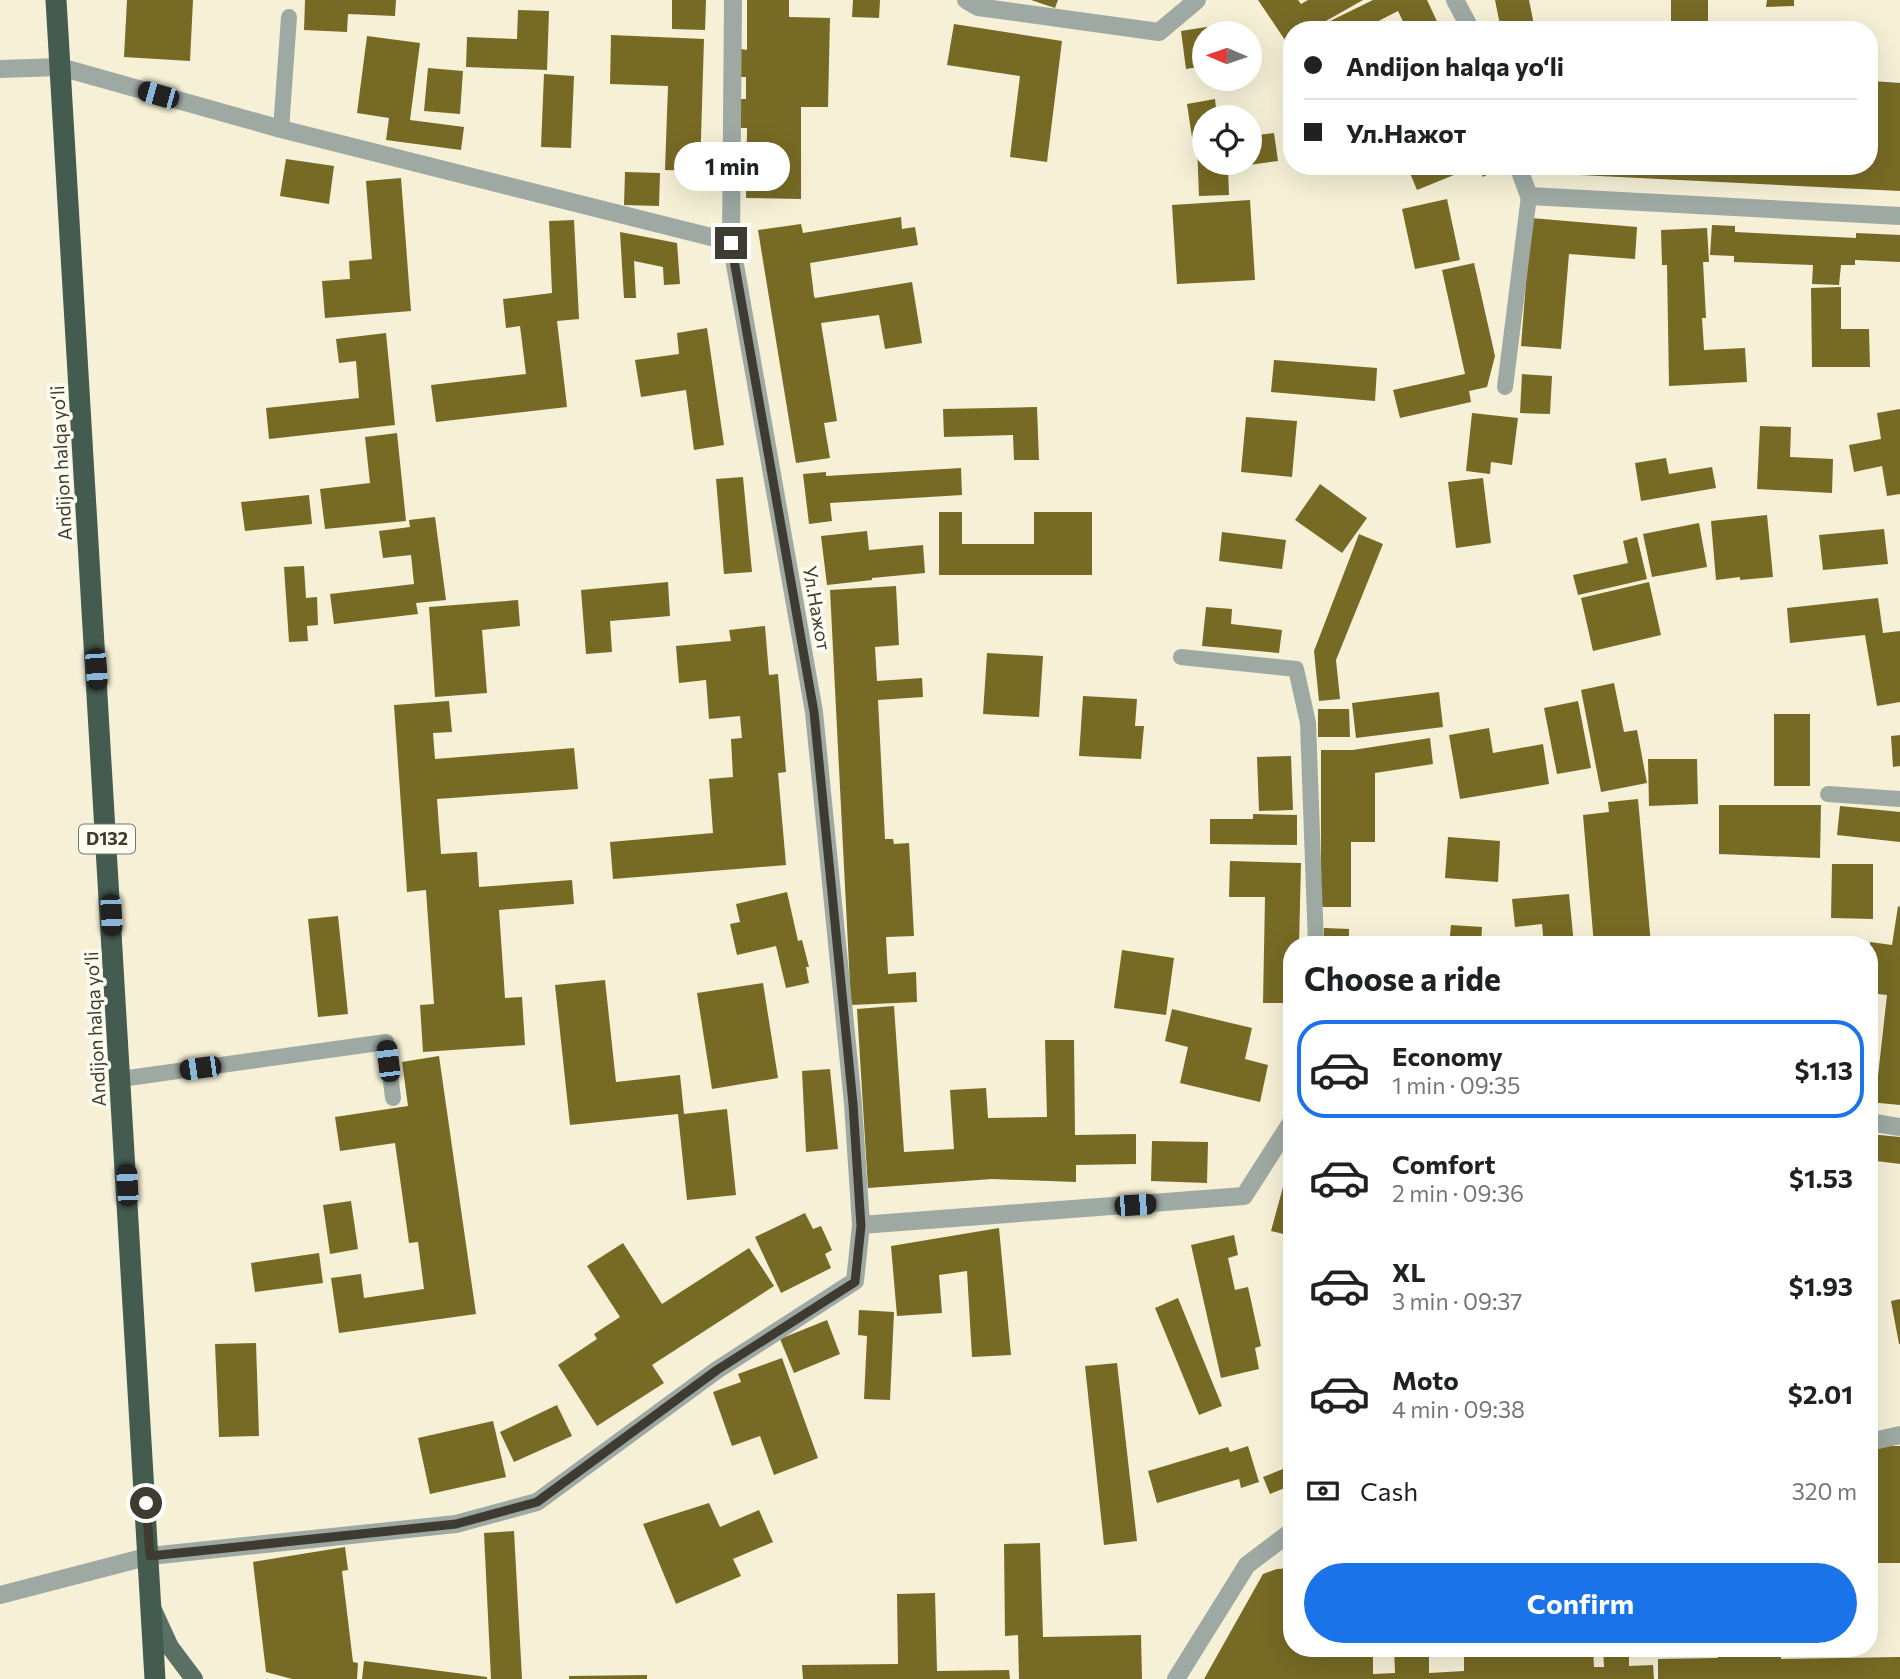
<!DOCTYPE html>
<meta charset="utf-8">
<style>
body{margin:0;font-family:Commissioner,sans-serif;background:#f2f2f2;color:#202124;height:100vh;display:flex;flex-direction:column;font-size:26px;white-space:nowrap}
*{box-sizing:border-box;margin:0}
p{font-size:23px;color:#757577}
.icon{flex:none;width:38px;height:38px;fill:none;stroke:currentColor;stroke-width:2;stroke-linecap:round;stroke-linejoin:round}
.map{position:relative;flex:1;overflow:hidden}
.sheet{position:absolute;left:1283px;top:936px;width:595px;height:721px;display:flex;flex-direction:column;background:#fff;border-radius:28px;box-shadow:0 7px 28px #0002}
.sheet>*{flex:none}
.banner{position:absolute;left:1283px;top:21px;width:595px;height:154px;border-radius:28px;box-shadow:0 7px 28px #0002;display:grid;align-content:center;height:154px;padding:0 21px;background:#fff}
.needle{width:46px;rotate:272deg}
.tools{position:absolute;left:1192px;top:21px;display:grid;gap:14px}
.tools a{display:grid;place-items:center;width:70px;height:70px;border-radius:50%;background:#fff;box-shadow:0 7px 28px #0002;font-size:35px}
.end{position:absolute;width:32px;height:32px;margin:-16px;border:9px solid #3e3c32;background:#fff;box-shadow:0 0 0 4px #fff}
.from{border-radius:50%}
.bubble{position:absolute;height:49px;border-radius:24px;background:#fff;box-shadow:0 7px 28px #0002;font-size:23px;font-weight:700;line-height:49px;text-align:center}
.car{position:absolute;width:21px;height:42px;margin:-21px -10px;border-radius:9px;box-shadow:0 0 5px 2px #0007;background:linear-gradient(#222 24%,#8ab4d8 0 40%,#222 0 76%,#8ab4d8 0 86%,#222 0)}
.banner b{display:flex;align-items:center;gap:24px;height:66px;font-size:26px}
.banner b+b{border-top:2px solid #e0e0e0}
.banner i{width:18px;height:18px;background:#202124}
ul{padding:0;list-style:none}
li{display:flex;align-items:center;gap:21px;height:98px;margin:0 14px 10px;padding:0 7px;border:4px solid transparent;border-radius:28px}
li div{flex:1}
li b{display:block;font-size:26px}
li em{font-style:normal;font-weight:700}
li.on{border-color:#1a73e8}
li>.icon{width:63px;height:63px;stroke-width:1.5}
h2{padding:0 21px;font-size:32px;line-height:84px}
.pay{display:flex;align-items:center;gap:18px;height:77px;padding:0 21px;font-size:26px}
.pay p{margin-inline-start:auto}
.cta{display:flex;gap:14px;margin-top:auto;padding:14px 21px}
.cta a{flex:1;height:80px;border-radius:42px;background:#1a73e8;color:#fff;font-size:28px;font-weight:700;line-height:80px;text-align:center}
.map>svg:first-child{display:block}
.building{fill:#776a25}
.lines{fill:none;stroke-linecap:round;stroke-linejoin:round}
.lane{stroke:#9ea9a3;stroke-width:16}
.street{stroke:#9ea9a3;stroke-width:18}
.primary{stroke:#5b7065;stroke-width:18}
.highway{stroke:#445b50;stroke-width:21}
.route{stroke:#3e3c32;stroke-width:9}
.labels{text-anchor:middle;stroke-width:7;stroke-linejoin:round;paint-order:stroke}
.shield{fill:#fffdf2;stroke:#78766c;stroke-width:2}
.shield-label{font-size:18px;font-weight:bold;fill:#3e3c32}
.street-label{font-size:19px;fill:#3e3c32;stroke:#fffdf2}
</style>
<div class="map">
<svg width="1900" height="1679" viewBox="0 0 1900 1679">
<rect width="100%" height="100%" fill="#f5f0d6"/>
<!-- building -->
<path class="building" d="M127 0H193L190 61 124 57Z
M305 0H396L395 16 348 14 347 32 304 30Z
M672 0H706L705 30 672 29Z
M747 0H789V17L830 18 828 107H801V199L746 198 747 128H738V99H746V77H740L741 49 747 50Z
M853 0H880L879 18 852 17Z
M1031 0H1058L1055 8Z
M1258 0H1298L1301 4 1308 0H1363L1310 30H1292V45L1289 46Z
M1373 0H1427L1441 30H1407L1398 11 1361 30H1322L1320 26Z
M1495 0H1529L1535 30H1501Z
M1671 0H1708V30H1671Z
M1767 0H1794V6L1766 7Z
M518 10 549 11 547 70 466 67 467 37 517 39Z
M954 24 1062 41 1047 162 1010 157 1020 76 947 65Z
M1219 25 1221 33H1204V66L1186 69 1181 31Z
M611 35 704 39 700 171 665 170 668 86 610 84Z
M367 36 420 43 410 120 464 127 461 150 386 140 389 118 357 113Z
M428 68 463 71 460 114 424 111Z
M544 74 574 76 571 148 541 147Z
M1873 81 1900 83V191L1539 173V166H1869Z
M1215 99 1217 117H1204V163H1250V136L1274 133 1278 161 1228 168 1229 195 1199 196 1197 144H1193L1187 104Z
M286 159 334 166 329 204 280 196Z
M1407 166H1476L1417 190Z
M1477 166H1503L1483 177Z
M625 172 660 173 659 206 624 205Z
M401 178 411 311 325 318 322 281 350 279 349 261 372 259 366 181Z
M1447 199 1460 260 1415 269 1402 209Z
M1250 200 1255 280 1177 284 1172 205Z
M901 217 902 229 915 227 918 245 810 263 814 296 815 298 912 282 922 343 885 349 879 315 821 323 837 421 824 423 830 458 796 463 758 230 801 224 803 233Z
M1531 218 1637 227 1635 259 1569 254 1561 349 1521 346Z
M574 220 579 319 557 321 567 407 436 422 431 385 526 374 520 326 506 328 503 299 552 293 549 221Z
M1712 225 1735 226V232L1856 238V233L1900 235V262L1855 260V265H1841L1839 285 1812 284 1813 265 1734 262V256L1710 255Z
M1707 228 1709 262H1703L1706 318H1702L1704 350 1745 348 1747 382 1669 386 1667 265H1662L1661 230Z
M620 232 677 243 680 284 664 285 663 267 634 261 636 298H624Z
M1474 263 1495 356 1487 387 1469 391 1471 402 1400 418 1393 390 1465 374 1442 270Z
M1841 287V329H1869L1870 367H1812L1811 288Z
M707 328 724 445 694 450 686 390 641 397 635 360 679 354 677 333Z
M386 333 395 425 269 439 266 408 359 398 356 361 339 363 336 339Z
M1274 360 1377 368 1375 401 1271 392Z
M1522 374 1552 376 1550 414 1520 413Z
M1037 407 1039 460H1014L1013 435 944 437 943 409Z
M1900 409V494L1887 496 1882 466 1854 472 1849 445 1881 439 1877 413Z
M1472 413 1518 418 1512 465 1491 462 1490 474 1466 471Z
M1246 417 1297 421 1292 477 1241 472Z
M1760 426 1791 427 1790 457 1833 459 1832 493 1757 489Z
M397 433 406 521 325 529 320 489 370 483 365 437Z
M1666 458 1669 474 1712 467 1716 488 1641 501 1635 463Z
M961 468 962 495 830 503 832 521 809 524 803 474 826 472V476Z
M743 477 752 572 724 574 716 479Z
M1483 478 1491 543 1456 548 1448 482Z
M1320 484 1367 518 1342 553 1295 520Z
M309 495 312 524 245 531 241 502Z
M939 512H962V544H1034V512H1092V575H939Z
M1767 515 1773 577 1740 580V577L1716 580 1711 521Z
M435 517 446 600 416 603 418 614 334 624 330 594 414 584 411 555 383 558 379 531 410 527 409 520Z
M1699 523 1707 567 1652 577 1643 534Z
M1884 529 1888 564 1823 570 1819 535Z
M867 531 869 550 923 545 925 573 872 578V580L827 585 821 536Z
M1222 532 1286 540 1282 569 1219 561Z
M1359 534 1383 544 1336 660 1340 699 1319 701 1314 651Z
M1637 537 1647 579 1578 595 1573 575 1628 563 1623 541Z
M304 566 306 598 317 597 318 625 307 626 308 641 289 642 284 567Z
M668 582 670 616 610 621 612 652 586 654 581 590Z
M1649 582 1661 635 1593 651 1581 598Z
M896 586 899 645 875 647 877 681 922 678 923 697 878 700 885 839H893L894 844 909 843 914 936 886 937 888 974 916 972 917 1002 851 1005 830 590Z
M1878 598 1883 633 1900 631V702L1877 706 1865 635 1790 643 1787 608Z
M518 600 520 626 482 630 487 693 435 697 429 607Z
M1206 607 1232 609 1231 624 1282 630 1279 653 1202 646Z
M765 626 769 675 778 674 786 772 778 773 786 865 613 879 610 842 713 833 709 779 733 777 731 739 742 738 740 716 709 719 706 680 679 683 676 646 731 641 729 630Z
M987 653 1043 656 1039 717 983 714Z
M1614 683 1624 732 1637 730 1647 783 1601 792 1581 690Z
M1439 692 1443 727 1356 738 1352 703Z
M1083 696 1137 699 1135 726H1144L1141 759 1079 756Z
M449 701 452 732 433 733 435 759 574 748 578 789 437 799 441 854 477 852 479 887 572 880 574 904 499 910 505 998 522 997 525 1045 423 1052 420 1005 434 1004 426 890 407 892 394 705Z
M1578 701 1591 768 1557 774 1544 708Z
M1318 709H1349L1350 737H1318Z
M1774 714H1810V786H1774Z
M1489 728 1493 753 1543 744 1549 784 1460 799 1449 735Z
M1900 735V766L1893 767 1891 736Z
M1430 738 1433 764 1375 773V842H1351V907H1321V750H1353Z
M1291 756 1293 810 1259 811 1257 757Z
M1648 759H1697L1698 804 1649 806Z
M1638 799 1651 945H1594L1583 815 1609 812 1608 802Z
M1719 805H1821L1820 858 1719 854Z
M1840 806 1900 812V842L1837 835Z
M1253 814 1297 815V845L1210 844V819H1253Z
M1448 837 1500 841 1498 882 1445 878Z
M1230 861 1301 863 1299 945H1292V1003H1263L1265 897H1229Z
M1832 864H1873V919L1831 918Z
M787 892 798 941 802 940 809 967H806L809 983 786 988 776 946 737 955 730 924 740 922 736 904Z
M1569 894 1574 945H1544L1542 924 1515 927 1512 899Z
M1898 906 1900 907V1105L1869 1102V1075L1878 1076 1887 995 1869 993 1870 942 1892 945Z
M338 916 348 1014 318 1017 308 919Z
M1451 925 1482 927 1481 945H1449Z
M1324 928 1349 929V945H1323Z
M1122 950 1174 958 1166 1015 1114 1008Z
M605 980 616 1082 680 1075 684 1114 727 1109 736 1195 687 1200 678 1114 570 1125 555 985Z
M763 983 778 1078 712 1089 697 993Z
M894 1006 904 1152 954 1149 950 1090 986 1088 988 1118 1047 1117 1045 1040H1074L1075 1135 1136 1134V1164L1076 1165V1182L992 1179 868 1188 857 1009Z
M1172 1009 1252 1028 1245 1059 1268 1065 1260 1102 1180 1083 1188 1047 1165 1041Z
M439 1056 476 1314 339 1333 331 1278 361 1274 364 1298 424 1289 418 1242 409 1243 395 1143 340 1151 335 1117 408 1106 402 1062Z
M830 1069 838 1149 806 1152 802 1071Z
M1869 1134 1900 1137V1164L1869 1160Z
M1152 1141 1208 1142 1207 1183 1151 1181Z
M1292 1154V1236L1271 1231Z
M351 1201 358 1249 330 1254 323 1205Z
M805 1213 813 1229 821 1226 832 1250 825 1254 831 1268 781 1293 755 1237Z
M999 1228 1011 1355 972 1357 967 1271 939 1275 942 1313 897 1316 891 1246Z
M1234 1235 1238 1255 1228 1258 1235 1290 1248 1287 1261 1346 1255 1348 1259 1369 1221 1378 1191 1245Z
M623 1243 662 1304 749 1248 774 1286 652 1365 664 1383 597 1426 558 1365 597 1339 594 1334 620 1317 587 1266Z
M319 1253 323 1283 255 1292 251 1263Z
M1178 1298 1222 1406 1199 1415 1155 1308Z
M1869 1298H1873L1875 1410H1869Z
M1900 1299V1344H1899L1891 1301Z
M859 1310 894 1312 890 1400 864 1399 867 1336 858 1335Z
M827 1320 840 1354 794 1373 780 1339Z
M256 1343 259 1436 219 1437 215 1344Z
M782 1358 818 1458 774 1475 760 1436 732 1446 713 1392 741 1382 738 1374Z
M1117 1363 1137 1541 1104 1545 1085 1366Z
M557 1405 572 1436 514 1462 500 1432Z
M493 1421 506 1477 430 1494 418 1438Z
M1248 1446 1259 1482 1241 1488 1239 1479 1157 1503 1148 1471 1228 1447 1230 1452Z
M1869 1446H1900V1563H1869Z
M1292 1455V1485L1270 1494 1263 1477 1288 1467 1285 1458Z
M709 1503 720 1527 759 1510 773 1542 733 1559 741 1576 676 1604 643 1524Z
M514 1531 522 1679H491L484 1533Z
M1040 1543 1043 1637 1141 1635 1142 1679H1019L1018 1635 1005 1636 1004 1544Z
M345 1547 348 1570 342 1571 353 1662 358 1663 357 1679H292L266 1672 253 1562Z
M1292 1568V1648H1373V1674L1395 1673 1394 1648H1416V1657H1429V1673L1464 1671V1648H1490V1654L1534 1652V1648H1593L1594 1667H1604L1603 1648H1629V1666L1653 1665 1654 1679H1204L1263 1574 1277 1569Z
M935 1593 937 1671 1009 1670 1010 1679H803L802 1665 898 1664 897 1594Z
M1718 1648H1781V1659L1900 1657V1679H1658V1659L1718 1658Z
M364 1661 487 1677V1679H362Z
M647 1675V1679H569V1676Z"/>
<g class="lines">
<!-- lane -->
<path class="lane" d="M281 129 289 17
M1505 387 1529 196
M1181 657 1296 669 1308 723 1316 945
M1828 794 1900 799
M121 1079 386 1042 393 1098"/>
<!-- street -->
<path class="street" d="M733 0 731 242 814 712 853 1104 861 1225
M966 0 978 7 1159 32 1197 0
M1455 0 1471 30
M0 69 60 67 281 129 731 242
M1518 166 1529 196 1900 216
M1869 1122 1900 1127
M1869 1442 1900 1435
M0 1595 150 1556 456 1524 537 1502 717 1370 855 1281 861 1225 1244 1196 1292 1121
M1176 1679 1247 1565 1292 1531"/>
<!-- primary -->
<path class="primary" d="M153 1610 170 1647 194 1679"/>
<!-- highway -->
<path class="highway" d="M56 0 155 1679"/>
</g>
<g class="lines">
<!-- route -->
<path class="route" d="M146 1503 150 1556 456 1524 537 1502 717 1370 855 1282 861 1226 853 1104 814 712 731 243"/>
</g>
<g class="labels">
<!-- shield labels -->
<rect class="shield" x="79" y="824.5" width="56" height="29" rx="5"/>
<g class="shield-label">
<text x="107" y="845">D132</text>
</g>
<!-- street labels -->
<g class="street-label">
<text transform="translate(61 463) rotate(-93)" y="7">Andijon halqa yo‘li</text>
<text transform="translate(817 608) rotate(80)" y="7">Ул.Нажот</text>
<text transform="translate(95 1029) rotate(-93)" y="7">Andijon halqa yo‘li</text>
</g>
</g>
</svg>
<div class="tools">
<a><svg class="needle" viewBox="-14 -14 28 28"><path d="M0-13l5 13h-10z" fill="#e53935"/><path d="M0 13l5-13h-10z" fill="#757577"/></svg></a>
<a><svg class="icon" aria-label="locate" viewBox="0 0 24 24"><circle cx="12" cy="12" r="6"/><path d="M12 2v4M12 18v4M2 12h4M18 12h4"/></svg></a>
</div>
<i class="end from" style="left:146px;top:1503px"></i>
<i class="end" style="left:731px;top:243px"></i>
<div class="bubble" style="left:674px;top:142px;width:116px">1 min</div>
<i class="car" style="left:158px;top:95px;rotate:286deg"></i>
<i class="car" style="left:96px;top:669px;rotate:176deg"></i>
<i class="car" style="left:111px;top:915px;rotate:177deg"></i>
<i class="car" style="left:388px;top:1061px;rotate:353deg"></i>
<i class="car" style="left:200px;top:1068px;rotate:262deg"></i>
<i class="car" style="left:127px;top:1185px;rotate:357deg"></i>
<i class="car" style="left:1135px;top:1205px;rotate:86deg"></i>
<div class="banner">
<b><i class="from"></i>Andijon halqa yo‘li</b>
<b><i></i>Ул.Нажот</b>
</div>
<section class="sheet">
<h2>Choose a ride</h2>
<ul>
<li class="on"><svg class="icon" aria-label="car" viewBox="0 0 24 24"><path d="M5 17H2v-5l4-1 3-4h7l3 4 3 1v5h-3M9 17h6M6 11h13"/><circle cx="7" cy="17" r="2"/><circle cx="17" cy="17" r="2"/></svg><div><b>Economy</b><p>1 min · 09:35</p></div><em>$1.13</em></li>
<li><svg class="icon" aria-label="car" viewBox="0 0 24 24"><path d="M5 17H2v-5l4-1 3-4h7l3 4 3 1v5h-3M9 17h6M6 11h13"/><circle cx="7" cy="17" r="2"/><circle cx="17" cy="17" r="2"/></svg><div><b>Comfort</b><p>2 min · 09:36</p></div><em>$1.53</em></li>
<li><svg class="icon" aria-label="car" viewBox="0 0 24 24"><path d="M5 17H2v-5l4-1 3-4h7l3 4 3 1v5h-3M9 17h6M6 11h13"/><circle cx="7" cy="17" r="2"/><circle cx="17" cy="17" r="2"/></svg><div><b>XL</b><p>3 min · 09:37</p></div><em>$1.93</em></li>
<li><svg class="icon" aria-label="car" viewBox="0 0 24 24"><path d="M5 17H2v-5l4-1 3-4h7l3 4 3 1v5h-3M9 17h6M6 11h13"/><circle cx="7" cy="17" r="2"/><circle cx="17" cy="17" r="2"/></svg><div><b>Moto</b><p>4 min · 09:38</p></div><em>$2.01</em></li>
</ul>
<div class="pay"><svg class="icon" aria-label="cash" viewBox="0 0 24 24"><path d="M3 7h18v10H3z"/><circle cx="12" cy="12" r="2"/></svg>Cash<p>320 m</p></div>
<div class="cta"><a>Confirm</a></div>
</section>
</div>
